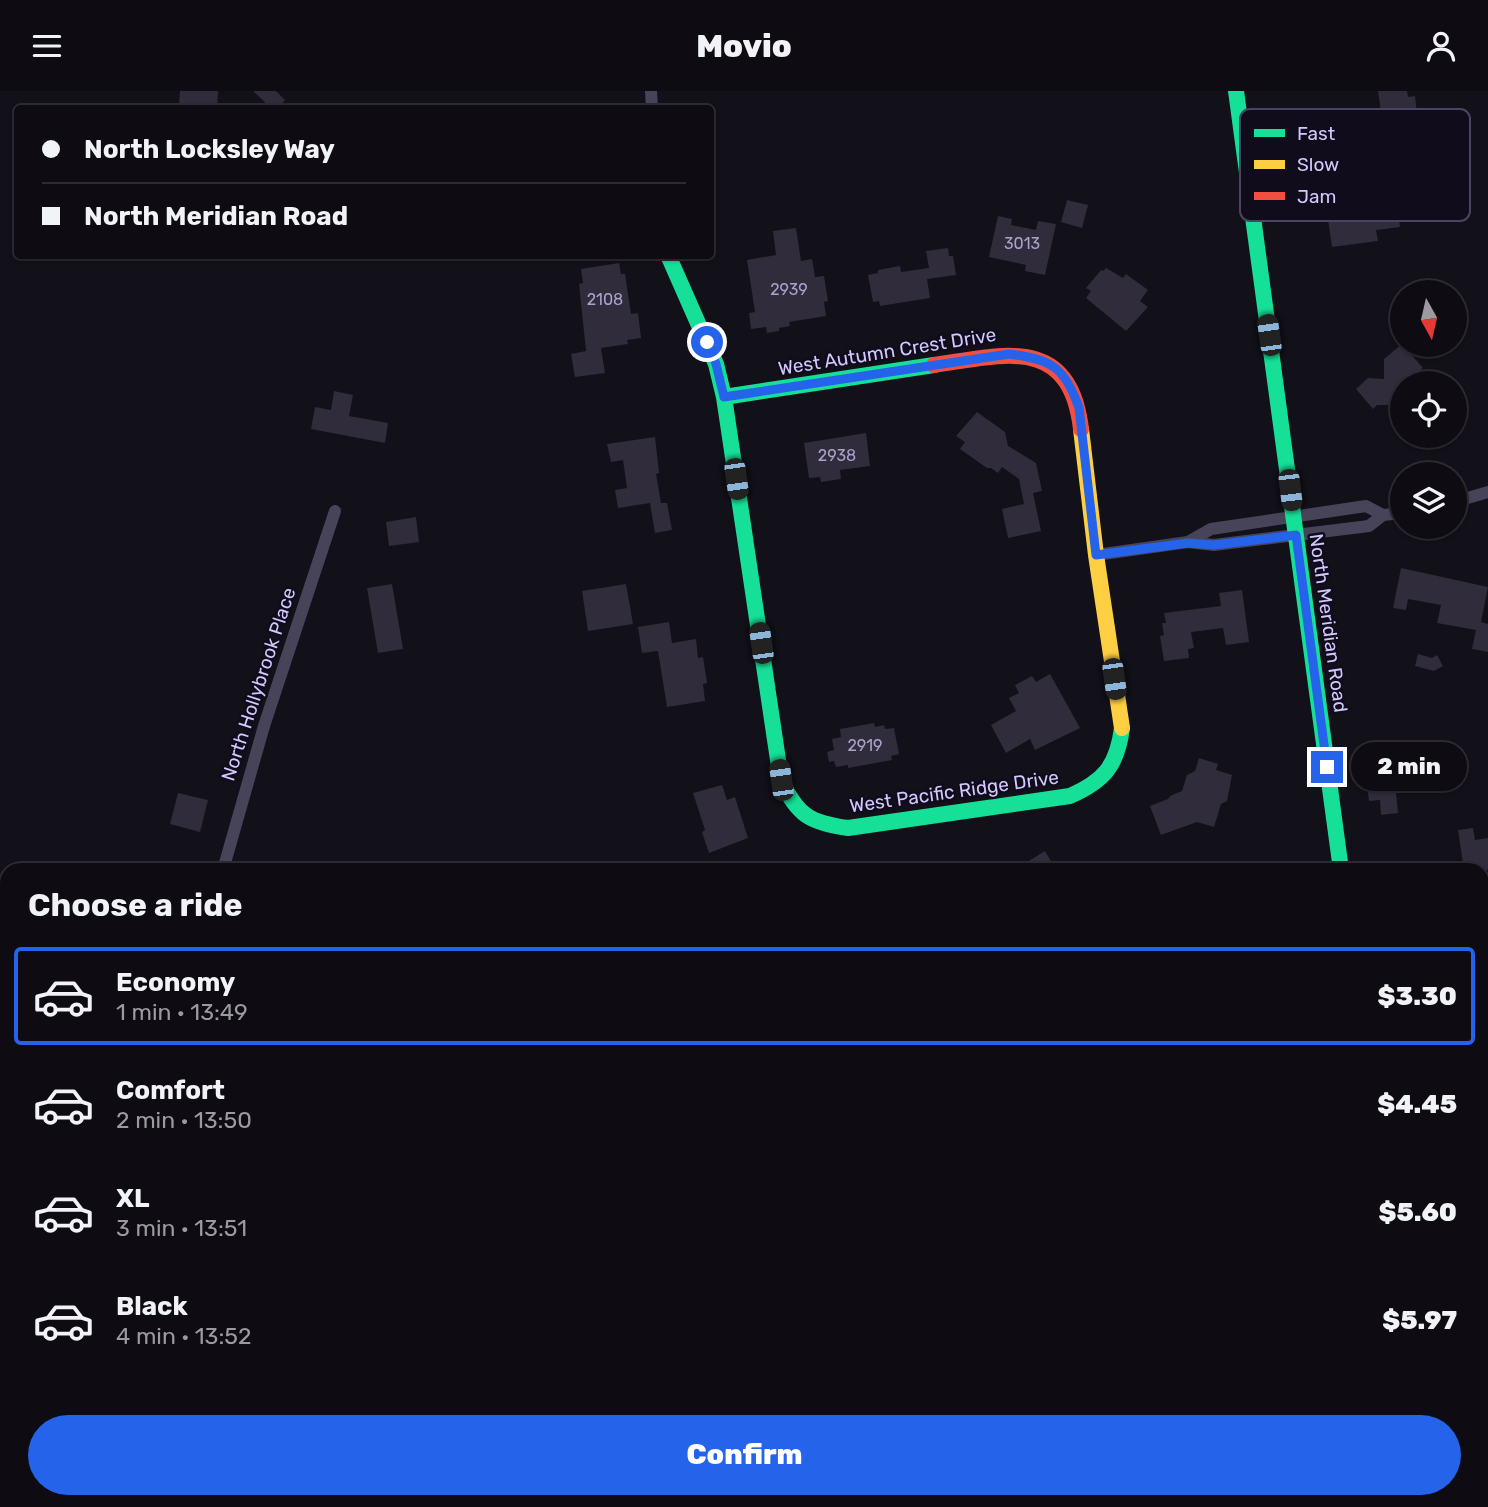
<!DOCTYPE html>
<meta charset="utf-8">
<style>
body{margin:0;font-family:Rubik,sans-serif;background:#17151b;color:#f1f3f6;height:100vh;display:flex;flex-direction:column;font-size:26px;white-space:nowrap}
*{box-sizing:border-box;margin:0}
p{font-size:23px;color:#9b9b9f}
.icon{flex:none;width:38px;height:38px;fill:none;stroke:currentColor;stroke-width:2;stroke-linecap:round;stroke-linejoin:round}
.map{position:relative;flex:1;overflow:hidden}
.details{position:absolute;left:0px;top:772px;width:1489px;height:646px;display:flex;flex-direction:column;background:#0e0c12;border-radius:21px 21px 0 0;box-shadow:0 2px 5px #0004,0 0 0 2px #2e2c32}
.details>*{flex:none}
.banner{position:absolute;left:14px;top:14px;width:700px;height:154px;border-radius:7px;box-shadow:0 2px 5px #0004,0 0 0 2px #2e2c32;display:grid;align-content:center;height:154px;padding:0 28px;background:#0e0c12}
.needle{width:46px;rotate:172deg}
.fabs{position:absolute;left:1390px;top:189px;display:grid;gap:14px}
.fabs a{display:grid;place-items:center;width:77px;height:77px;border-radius:50%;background:#0e0c12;box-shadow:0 2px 5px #0004,0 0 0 2px #2e2c32;font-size:35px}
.end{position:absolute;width:32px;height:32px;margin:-16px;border:9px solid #2563eb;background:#fff;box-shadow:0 0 0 4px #fff}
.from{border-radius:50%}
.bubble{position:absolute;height:49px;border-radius:24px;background:#0e0c12;box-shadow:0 2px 5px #0004,0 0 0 2px #2e2c32;font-size:23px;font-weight:800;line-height:49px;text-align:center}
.car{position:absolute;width:21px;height:42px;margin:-21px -10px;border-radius:9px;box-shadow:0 0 5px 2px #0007;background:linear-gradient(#222 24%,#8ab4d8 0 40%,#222 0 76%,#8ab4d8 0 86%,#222 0)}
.banner b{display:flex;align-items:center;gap:24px;height:66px;font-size:26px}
.banner b+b{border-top:2px solid #2e2c32}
.banner i{width:18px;height:18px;background:#f1f3f6}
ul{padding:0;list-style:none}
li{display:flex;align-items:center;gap:21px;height:98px;margin:0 14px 10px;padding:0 14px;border:4px solid transparent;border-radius:7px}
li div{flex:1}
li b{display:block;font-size:26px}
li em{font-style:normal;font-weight:800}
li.selected{border-color:#2563eb}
li>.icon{width:63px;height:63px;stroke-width:1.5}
h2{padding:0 28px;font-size:32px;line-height:84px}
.primary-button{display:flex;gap:14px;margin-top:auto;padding:14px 28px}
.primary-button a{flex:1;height:80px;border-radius:42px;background:#2563eb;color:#fff;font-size:28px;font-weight:800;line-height:80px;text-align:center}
header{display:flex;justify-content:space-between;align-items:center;height:91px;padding:0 28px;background:#0e0c12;font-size:32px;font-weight:800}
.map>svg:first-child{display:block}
.building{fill:#302c3b}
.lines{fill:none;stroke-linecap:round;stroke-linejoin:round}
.lane{stroke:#474459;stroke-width:6}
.street{stroke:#474459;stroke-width:12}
.fast{stroke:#16e098;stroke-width:16}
.slow{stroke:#ffcf43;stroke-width:16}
.jam{stroke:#f24e42;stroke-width:16}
.route{stroke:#2563eb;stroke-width:9}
.labels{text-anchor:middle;stroke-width:5;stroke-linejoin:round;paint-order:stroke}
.number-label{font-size:16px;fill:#aaa1cc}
.street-label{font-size:19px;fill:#d3c8fd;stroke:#100c1c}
.key{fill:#100c1c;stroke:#4a4460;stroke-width:2}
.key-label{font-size:19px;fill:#d3c8fd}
</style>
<header><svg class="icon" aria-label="menu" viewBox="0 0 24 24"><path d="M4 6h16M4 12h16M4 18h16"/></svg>Movio<svg class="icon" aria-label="person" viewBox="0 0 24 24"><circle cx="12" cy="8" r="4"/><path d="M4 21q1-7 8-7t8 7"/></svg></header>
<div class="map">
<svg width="1488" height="1416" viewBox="0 0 1488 1416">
<rect width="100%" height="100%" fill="#121018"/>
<!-- building -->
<path class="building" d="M180 0H218L217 18 179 14Z
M253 0H276L285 9 277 18H272Z
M1378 0H1407L1408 6 1415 5 1419 41 1398 43 1400 53 1383 55 1381 40 1373 41 1371 29 1382 28Z
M1395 97 1400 136 1376 139 1378 150 1332 156 1327 121 1354 117 1352 102Z
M1067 109 1088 114 1082 137 1061 131Z
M998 125 1012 128 1011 134 1036 139 1038 130 1056 133 1045 184 1025 180 1026 174 989 166Z
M796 137 801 170 812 168 815 186 824 185 828 210 824 211 826 225 789 231 790 235 779 237V240L767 242 766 236 751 238 749 222 755 221 747 169 776 164 773 140Z
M948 157 949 165H953L956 184 927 188 930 207 880 215 879 210 873 211 868 184 878 182V179L900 175 901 181 929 177 926 160Z
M619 172 621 183H625L631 223 638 222 641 247 627 249 628 253 601 257 605 282 575 286 571 263 586 260 579 193 583 192 581 178Z
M1106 177 1123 187 1126 183 1148 199 1140 210 1148 216 1126 240 1086 207 1091 200 1086 197 1101 179 1103 180Z
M1402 253 1423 277 1405 292H1402V314H1377L1373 318 1356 298 1368 287 1384 288V268Z
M334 300 353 304 349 325 388 332 385 352 311 338 315 316 331 319Z
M977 321 1005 341 1008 355 1036 372 1042 400 1033 402 1041 440 1008 447 1002 418 1024 413 1019 388 1002 376 998 382 991 377H987L960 358 965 351 956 345Z
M866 342 870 375 840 379 841 388 821 391 820 386 809 387 804 352Z
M655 346 659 382 656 383 661 412H667L672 439 655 442 650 412 618 417 615 399 627 397 623 369 611 371 607 353Z
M416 426 419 451 389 455 386 431Z
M1401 477 1488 496 1481 531 1488 533V561L1472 558 1476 539 1437 532 1441 514 1408 508 1406 519 1393 517Z
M392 493 403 558 378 562 367 497Z
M626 493 633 533 588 540 582 500Z
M1242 499 1249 551 1226 554 1223 537 1191 541 1194 557 1188 558 1189 567 1164 570 1160 545 1164 544 1162 532H1166L1164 522 1221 515 1219 502Z
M669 531 672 552 696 548 698 567 703 566 707 592 703 593 705 610 667 616 658 560 642 562 638 536Z
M1418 563 1432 567 1437 564 1443 575 1434 580 1415 575Z
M1050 583 1080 637 1035 659 1030 648 1006 662 991 634 1016 620 1009 607 1019 602 1015 594 1032 585 1036 591Z
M874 632 875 636 884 634 885 638 894 637 899 663 891 665 892 669 848 677V674L836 676 834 670 829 671 827 661 834 659 832 648 841 646 840 638Z
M1199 667 1218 673 1216 679 1232 684 1227 710 1221 713 1214 736 1197 731 1161 744 1150 715 1168 708 1170 705 1182 700 1187 684 1195 680Z
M1395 691 1398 722 1381 724 1380 709 1369 710 1367 693Z
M722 694 727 709 735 706 748 747 709 762 702 741 705 739 693 702Z
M178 702 208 709 200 741 170 733Z
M1473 737 1475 749 1488 747V779H1464L1458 739Z
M1045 760 1056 779H1014Z"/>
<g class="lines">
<!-- lane -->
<path class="lane" d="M1251 96 1386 77
M1482 1311 1488 1310"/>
<!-- street -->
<path class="street" d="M651 0 652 18
M1454 411 1488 401
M1383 424 1366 415 1211 438 1188 451 1214 454 1369 435 1383 424 1402 422
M1096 464 1188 451
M223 779 264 635 335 420
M0 949 7 917 5 861
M248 1410V1416"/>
<!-- fast -->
<path class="fast" d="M1236 0 1341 779
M668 164 716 273 724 306 781 689C797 724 810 732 848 737L1070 705C1104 690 1117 675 1122 637
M724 306 934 274
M1427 1410V1416"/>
<!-- slow -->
<path class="slow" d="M1081 338 1096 464 1122 637"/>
<!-- jam -->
<path class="jam" d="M934 274C1003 264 1070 243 1081 338"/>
</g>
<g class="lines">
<!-- route -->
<path class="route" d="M707 251 716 273 724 306 1009 263C1051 268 1065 276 1079 317L1096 464 1188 452 1214 454 1296 444 1327 676"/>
</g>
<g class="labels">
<!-- number labels -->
<g class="number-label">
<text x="1022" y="158">3013</text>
<text x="789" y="204">2939</text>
<text x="605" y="214">2108</text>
<text x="837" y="370">2938</text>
<text x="865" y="660">2919</text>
</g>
<!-- street labels -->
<g class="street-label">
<text transform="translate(887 260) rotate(-9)" y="7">West Autumn Crest Drive</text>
<text transform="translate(1329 532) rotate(82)" y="7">North Meridian Road</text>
<text transform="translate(258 593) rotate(-72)" y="7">North Hollybrook Place</text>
<text transform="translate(954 700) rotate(-8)" y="7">West Pacific Ridge Drive</text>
</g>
</g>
<!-- legend -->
<rect x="1240" y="18" width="230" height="112" rx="10" class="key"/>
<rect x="1254" y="38" width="31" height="8" fill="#16e098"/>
<rect x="1254" y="69" width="31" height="9" fill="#ffcf43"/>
<rect x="1254" y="101" width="31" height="8" fill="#f24e42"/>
<g class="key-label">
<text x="1297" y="49">Fast</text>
<text x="1297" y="80">Slow</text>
<text x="1297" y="112">Jam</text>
</g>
</svg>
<div class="fabs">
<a><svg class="needle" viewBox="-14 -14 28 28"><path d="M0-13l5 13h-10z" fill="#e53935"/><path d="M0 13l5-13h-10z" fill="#9b9b9f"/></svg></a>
<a><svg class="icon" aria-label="locate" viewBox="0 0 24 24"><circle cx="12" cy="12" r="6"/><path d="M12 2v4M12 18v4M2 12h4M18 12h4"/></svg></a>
<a><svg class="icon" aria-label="layers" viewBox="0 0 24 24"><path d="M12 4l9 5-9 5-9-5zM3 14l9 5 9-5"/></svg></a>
</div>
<i class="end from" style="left:707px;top:251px"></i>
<i class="end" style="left:1327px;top:676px"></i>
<div class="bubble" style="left:1351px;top:651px;width:116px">2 min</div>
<i class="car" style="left:1269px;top:244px;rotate:352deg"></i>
<i class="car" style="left:736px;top:388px;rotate:172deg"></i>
<i class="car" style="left:1290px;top:399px;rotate:173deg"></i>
<i class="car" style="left:761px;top:552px;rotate:352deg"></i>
<i class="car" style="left:1114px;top:588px;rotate:172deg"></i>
<i class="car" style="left:781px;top:689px;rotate:352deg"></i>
<div class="banner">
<b><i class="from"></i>North Locksley Way</b>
<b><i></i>North Meridian Road</b>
</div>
<section class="details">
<h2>Choose a ride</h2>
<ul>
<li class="selected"><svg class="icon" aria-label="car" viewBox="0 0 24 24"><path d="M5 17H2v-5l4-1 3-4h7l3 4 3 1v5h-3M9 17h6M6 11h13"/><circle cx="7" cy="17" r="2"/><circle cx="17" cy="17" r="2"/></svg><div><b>Economy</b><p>1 min · 13:49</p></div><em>$3.30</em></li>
<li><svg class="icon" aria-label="car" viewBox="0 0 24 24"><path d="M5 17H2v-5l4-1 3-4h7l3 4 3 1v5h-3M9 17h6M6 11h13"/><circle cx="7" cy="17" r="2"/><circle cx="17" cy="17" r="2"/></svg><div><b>Comfort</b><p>2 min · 13:50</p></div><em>$4.45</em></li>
<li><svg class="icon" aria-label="car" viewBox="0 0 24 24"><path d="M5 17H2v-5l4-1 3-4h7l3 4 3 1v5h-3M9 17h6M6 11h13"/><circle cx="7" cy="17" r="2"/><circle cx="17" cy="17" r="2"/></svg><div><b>XL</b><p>3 min · 13:51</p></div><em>$5.60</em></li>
<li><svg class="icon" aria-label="car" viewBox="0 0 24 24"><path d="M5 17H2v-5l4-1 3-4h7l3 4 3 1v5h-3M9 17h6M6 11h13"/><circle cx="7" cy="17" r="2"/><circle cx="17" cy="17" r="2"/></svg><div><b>Black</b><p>4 min · 13:52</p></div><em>$5.97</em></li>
</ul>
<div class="primary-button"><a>Confirm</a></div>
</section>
</div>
